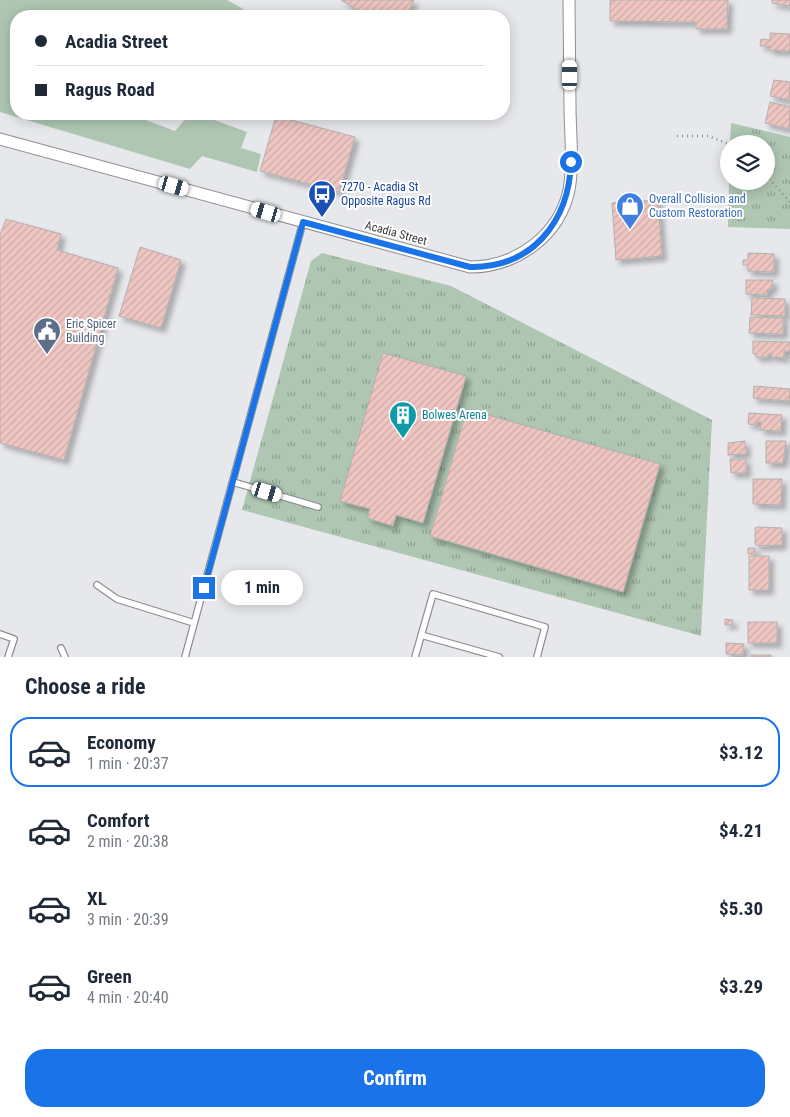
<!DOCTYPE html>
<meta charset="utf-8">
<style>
body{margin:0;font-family:"Roboto Condensed",sans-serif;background:#f6f6f7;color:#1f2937;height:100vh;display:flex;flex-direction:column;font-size:19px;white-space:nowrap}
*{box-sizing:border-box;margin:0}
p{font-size:16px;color:#747a83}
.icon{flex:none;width:28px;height:28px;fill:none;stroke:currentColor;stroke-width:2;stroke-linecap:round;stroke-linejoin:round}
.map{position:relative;height:657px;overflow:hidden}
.drawer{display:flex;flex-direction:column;background:#fff;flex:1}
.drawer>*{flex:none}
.hud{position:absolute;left:10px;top:10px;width:500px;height:110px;border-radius:20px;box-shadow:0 2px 12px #0003;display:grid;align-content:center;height:110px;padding:0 25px;background:#fff}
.controls{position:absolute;left:720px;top:135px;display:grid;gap:10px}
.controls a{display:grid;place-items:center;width:55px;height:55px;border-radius:50%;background:#fff;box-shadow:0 2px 12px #0003;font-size:25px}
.end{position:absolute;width:22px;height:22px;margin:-11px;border:6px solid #1a73e8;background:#fff;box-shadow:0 0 0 2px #fff}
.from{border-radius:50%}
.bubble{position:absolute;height:35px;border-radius:18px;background:#fff;box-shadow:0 2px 12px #0003;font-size:16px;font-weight:700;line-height:35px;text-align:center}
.car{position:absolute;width:15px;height:30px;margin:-15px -8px;border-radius:6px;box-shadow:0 0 4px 1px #0007;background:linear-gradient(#fff 24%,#345 0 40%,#fff 0 76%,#345 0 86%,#fff 0)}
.hud b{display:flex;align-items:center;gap:18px;height:48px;font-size:19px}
.hud b+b{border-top:1px solid #e0e1e3}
.hud i{width:12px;height:12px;background:#1f2937}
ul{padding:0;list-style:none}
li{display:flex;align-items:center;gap:15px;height:70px;margin:0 10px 8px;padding:0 15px;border:2px solid transparent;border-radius:20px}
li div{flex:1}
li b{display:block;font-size:19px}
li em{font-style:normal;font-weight:700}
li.selected{border-color:#1a73e8}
li>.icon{width:45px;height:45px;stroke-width:1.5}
h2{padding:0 25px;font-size:22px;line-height:60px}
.cta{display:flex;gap:10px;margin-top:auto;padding:10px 25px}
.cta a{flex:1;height:58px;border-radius:20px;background:#1a73e8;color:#fff;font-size:20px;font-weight:700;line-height:58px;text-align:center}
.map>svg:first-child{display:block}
.grass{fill:#aec6b2}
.park{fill:url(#park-tufts)}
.building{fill:url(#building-hatch);stroke:#b3b0b0;filter:url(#shadow)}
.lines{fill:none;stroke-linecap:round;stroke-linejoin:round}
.lane-casing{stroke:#8f8f92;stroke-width:8}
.street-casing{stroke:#8f8f92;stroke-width:13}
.path{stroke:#8b8c8e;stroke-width:2.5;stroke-dasharray:1 4;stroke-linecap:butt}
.lane{stroke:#fff;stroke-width:5.5}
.street{stroke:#fff;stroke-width:11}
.route{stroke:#1a73e8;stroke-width:6}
.labels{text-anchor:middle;stroke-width:4;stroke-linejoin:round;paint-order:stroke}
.transit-label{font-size:12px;fill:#164399;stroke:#fff;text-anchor:start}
.shop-label{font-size:12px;fill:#366cbe;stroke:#fff;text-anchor:start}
.street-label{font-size:12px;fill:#39393b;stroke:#fff}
.service-label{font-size:12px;fill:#4e5e75;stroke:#fff;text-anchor:start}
.culture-label{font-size:12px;fill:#0d838f;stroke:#fff;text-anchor:start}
</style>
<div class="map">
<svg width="790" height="657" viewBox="0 0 790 657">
<defs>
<pattern id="park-tufts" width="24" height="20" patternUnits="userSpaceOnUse" patternTransform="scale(1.25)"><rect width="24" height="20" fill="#aec6b2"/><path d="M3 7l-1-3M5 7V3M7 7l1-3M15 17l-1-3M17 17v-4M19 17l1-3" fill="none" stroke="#8fa292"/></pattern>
<pattern id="building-hatch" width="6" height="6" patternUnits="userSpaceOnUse" patternTransform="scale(1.25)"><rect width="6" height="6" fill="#eec5c1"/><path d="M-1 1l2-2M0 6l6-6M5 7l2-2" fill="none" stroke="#cdaaa7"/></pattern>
<filter id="shadow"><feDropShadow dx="4.5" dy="4.5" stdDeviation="2.5" flood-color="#0004"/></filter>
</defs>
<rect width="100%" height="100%" fill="#e7e8eb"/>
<!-- grass -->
<path class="grass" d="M0 0H227L256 16H16V114H130L175 131 190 114H198L247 132 241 148 261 154 257 172 202 156 190 169 0 112Z"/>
<!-- park -->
<path class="park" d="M731 123 790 137V229L728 227 729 181H766V144H730Z
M322 253 451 286 712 420 701 636 242 510 311 261Z"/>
<!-- building -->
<path class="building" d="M341 0H414L406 16H368Z
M610 0H728L727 29H696V22L610 21Z
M772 0H790V6L777 4 772 3Z
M770 33 790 34V51L769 50 770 46H760L761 39 770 40Z
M774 80 790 82 789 100 770 96Z
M770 102 790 107 789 129 765 123Z
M276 116 355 137 339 192 260 171Z
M658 200 662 256 616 260 612 203Z
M6 219 61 234 57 250 118 268 64 460 0 443V235Z
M140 247 181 260 161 328 119 316Z
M748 253 774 254V272L748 271V265H743V260H748Z
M746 280H773L772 289H768L767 295 746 294Z
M752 298 785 299V316L751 315Z
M750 317 783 318V334L749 333Z
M753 341 790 342V351H784V357L790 358 771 357 772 354H768V357H756V354H753Z
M383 353 466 376 423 523 396 515 393 526 367 518 370 509 340 501Z
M754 386 790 389 789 401 753 398Z
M467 409 660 464 623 592 430 536Z
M749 413 782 415 781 431 760 430 761 422H757V425L748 424Z
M745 441 746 454 728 455V443Z
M766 441H786L783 463H766Z
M730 459H746V473H731Z
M753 479H782L781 505 753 504Z
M758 527 782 528V545L758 546 755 544V528Z
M748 548H755V554H748Z
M749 556H769V590H749Z
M725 619 733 620 732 625H725Z
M748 622H777V643H748Z
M726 643 744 644 743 655 726 654Z
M751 655H771V657H751Z"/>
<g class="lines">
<!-- lane casing -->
<g class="lane-casing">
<path id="lane" d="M233 482 318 507
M97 585 117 599 194 623
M0 634 14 639 8 657
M421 635 499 657
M61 648 65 657
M185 657 303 222
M415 657 433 594 545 627 537 657"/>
</g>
<!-- street casing -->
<g class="street-casing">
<path id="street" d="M0 139 470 267C516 267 559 236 569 190 574 163 570 133 570 106 570 71 569 35 569 0"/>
</g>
<!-- path -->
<path class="path" d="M677 136H708L729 144
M766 175 790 202"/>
<!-- lane -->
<use href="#lane" class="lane"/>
<!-- street -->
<use href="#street" class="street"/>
</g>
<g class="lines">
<!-- route -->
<path class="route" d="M204 588 303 222 470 267C532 268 569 222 571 162"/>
</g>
<!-- icons -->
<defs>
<g id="bus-pin" transform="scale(1.4375)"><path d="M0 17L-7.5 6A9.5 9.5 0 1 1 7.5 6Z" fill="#1a4fb4" stroke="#fff"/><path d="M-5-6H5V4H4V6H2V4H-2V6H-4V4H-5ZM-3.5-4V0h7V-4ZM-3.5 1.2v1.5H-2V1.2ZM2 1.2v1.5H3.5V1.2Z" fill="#fff"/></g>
<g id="shop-pin" transform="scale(1.4375)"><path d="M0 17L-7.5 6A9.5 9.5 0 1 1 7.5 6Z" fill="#3f7fe0" stroke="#fff"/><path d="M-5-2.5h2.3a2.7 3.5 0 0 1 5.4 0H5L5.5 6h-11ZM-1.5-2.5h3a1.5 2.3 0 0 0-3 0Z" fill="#fff"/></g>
<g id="civic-pin" transform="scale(1.4375)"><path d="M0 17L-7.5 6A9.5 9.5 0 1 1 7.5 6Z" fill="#5c6f8a" stroke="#fff"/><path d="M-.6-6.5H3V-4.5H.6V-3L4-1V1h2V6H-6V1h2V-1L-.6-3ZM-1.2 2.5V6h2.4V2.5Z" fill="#fff"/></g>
<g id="building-pin" transform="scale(1.4375)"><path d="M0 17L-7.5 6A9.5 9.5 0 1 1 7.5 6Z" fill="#0f9aa8" stroke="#fff"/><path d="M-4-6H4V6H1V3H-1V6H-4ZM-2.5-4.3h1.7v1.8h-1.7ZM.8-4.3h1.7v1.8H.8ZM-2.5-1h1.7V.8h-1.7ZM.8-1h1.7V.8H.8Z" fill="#fff"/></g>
</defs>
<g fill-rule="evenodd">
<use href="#bus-pin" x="322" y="194"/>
<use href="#shop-pin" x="630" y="206"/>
<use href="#civic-pin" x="47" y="331"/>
<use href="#building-pin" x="403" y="415"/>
</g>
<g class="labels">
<!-- transit labels -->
<g class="transit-label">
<text x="341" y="191">7270 - Acadia St<tspan x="341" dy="14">Opposite Ragus Rd</tspan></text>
</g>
<!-- shop labels -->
<g class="shop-label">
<text x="649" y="203">Overall Collision and<tspan x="649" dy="14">Custom Restoration</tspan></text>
</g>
<!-- street labels -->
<g class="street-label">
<text transform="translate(396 233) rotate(15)" y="4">Acadia Street</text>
</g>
<!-- service labels -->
<g class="service-label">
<text x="66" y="328">Eric Spicer<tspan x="66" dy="14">Building</tspan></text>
</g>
<!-- culture labels -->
<g class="culture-label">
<text x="422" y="419">Bolwes Arena</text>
</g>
</g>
</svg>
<div class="controls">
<a><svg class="icon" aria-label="layers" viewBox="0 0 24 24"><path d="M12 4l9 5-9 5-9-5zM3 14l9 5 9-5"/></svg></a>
</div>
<i class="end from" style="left:571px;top:162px"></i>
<i class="end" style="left:204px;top:588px"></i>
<div class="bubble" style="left:221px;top:570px;width:82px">1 min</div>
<i class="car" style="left:570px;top:75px;rotate:0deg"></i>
<i class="car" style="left:174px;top:186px;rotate:106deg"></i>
<i class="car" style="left:266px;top:212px;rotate:286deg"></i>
<i class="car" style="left:267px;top:492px;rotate:107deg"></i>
<div class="hud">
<b><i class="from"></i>Acadia Street</b>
<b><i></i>Ragus Road</b>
</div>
</div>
<section class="drawer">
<h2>Choose a ride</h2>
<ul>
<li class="selected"><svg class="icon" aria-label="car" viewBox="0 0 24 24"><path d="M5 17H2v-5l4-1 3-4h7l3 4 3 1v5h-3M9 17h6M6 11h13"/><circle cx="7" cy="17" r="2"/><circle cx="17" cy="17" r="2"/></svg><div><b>Economy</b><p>1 min · 20:37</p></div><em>$3.12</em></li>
<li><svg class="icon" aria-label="car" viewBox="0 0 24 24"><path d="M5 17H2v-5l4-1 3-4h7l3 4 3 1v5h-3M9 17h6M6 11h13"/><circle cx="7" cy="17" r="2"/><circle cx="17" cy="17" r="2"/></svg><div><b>Comfort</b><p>2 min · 20:38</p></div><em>$4.21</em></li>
<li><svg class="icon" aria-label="car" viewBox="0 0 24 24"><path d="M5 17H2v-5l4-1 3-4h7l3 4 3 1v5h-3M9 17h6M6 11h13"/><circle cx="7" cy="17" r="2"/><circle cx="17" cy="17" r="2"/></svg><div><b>XL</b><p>3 min · 20:39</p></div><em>$5.30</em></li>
<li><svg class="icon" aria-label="car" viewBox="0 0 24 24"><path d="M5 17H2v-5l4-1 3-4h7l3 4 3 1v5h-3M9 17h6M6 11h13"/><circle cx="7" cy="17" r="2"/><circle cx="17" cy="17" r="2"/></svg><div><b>Green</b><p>4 min · 20:40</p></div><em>$3.29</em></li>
</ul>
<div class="cta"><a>Confirm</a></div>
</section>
